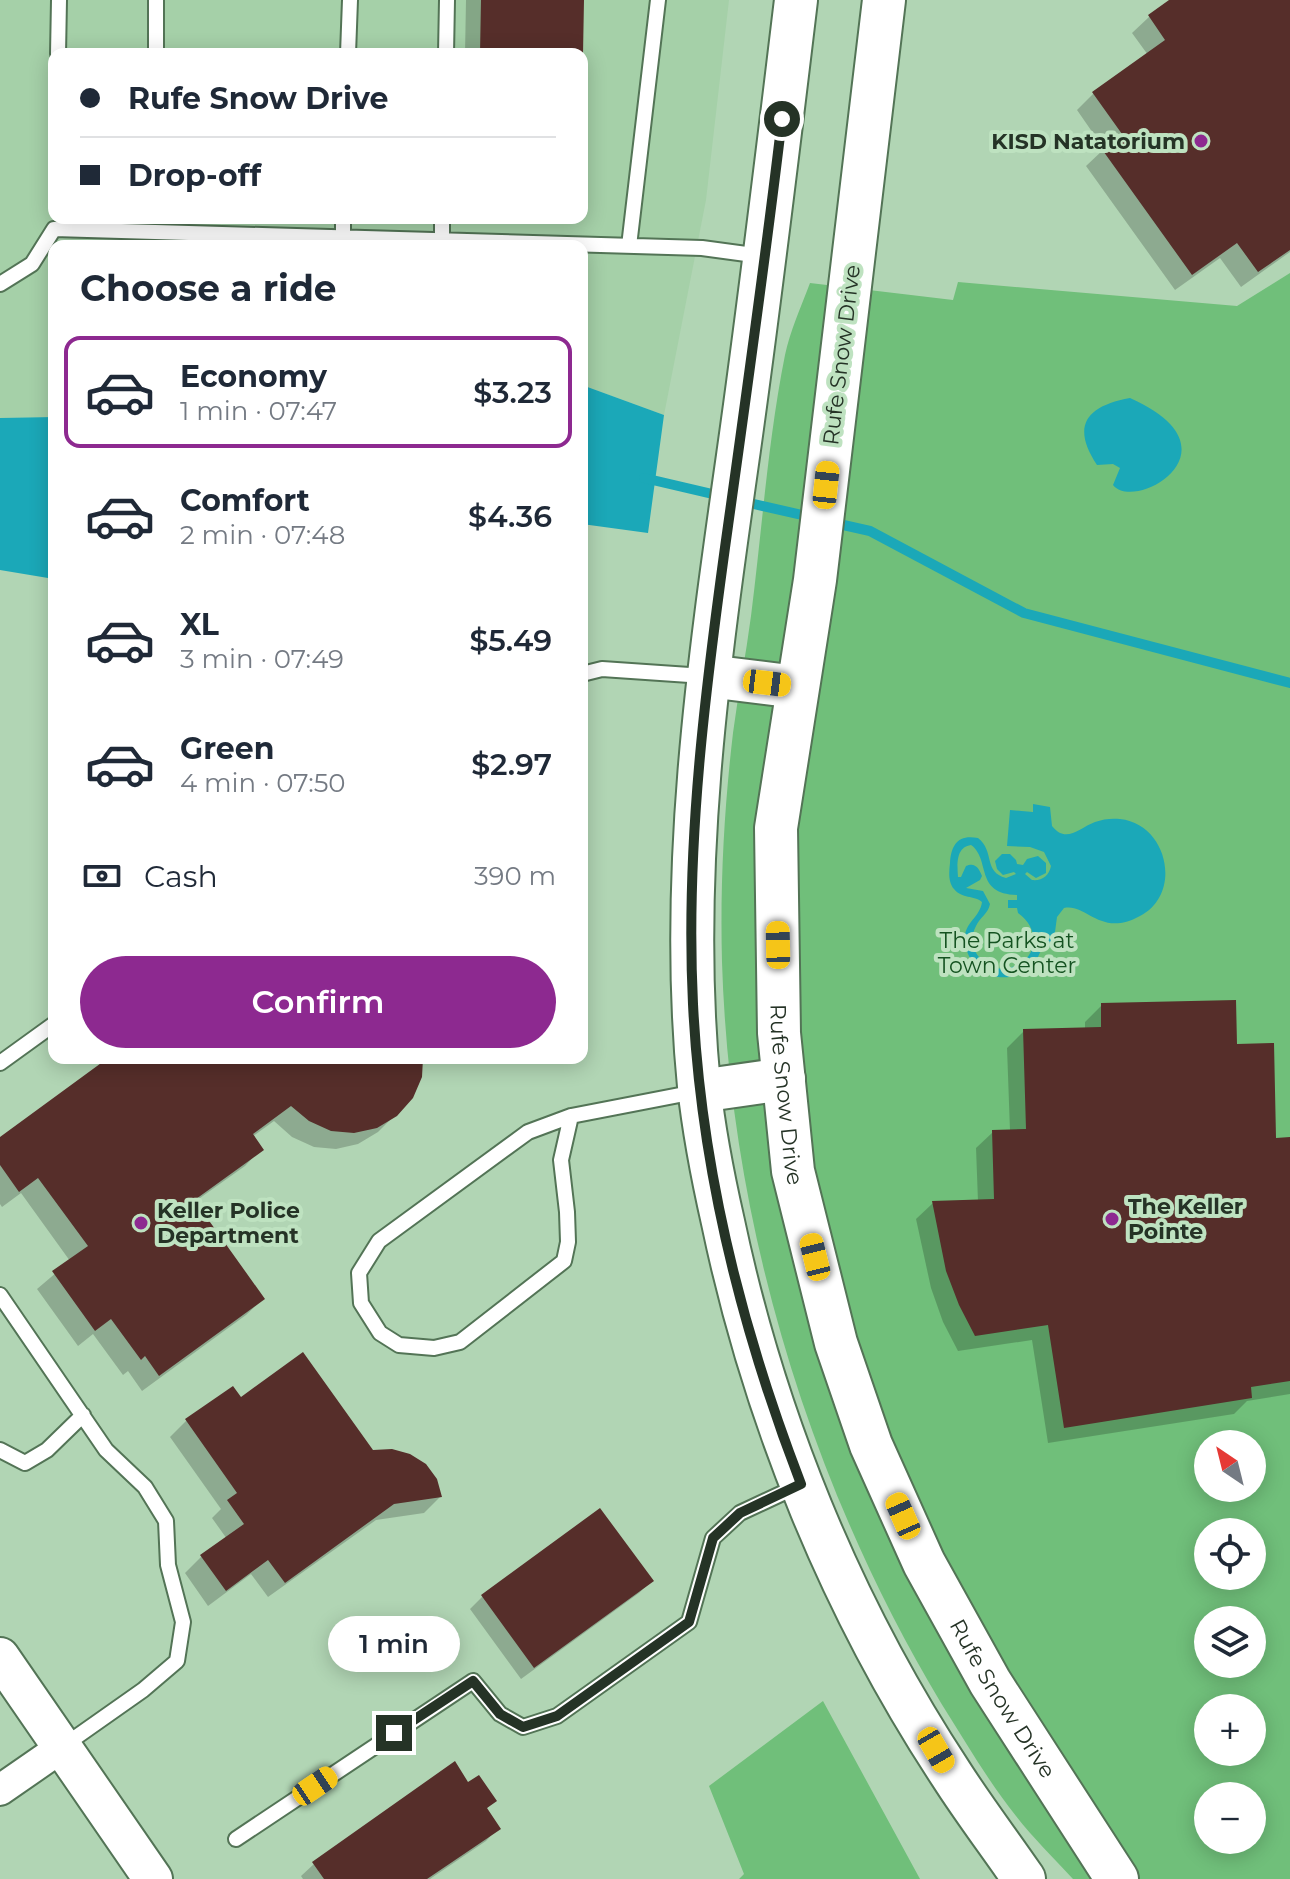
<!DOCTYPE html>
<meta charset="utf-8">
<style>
body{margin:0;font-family:Montserrat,sans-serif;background:#f2f2f3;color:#1f2937;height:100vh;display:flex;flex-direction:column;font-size:30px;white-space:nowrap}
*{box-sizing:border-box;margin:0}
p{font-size:26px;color:#747a83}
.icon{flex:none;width:44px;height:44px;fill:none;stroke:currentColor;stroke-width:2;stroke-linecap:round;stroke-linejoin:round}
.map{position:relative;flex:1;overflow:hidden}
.details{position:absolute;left:48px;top:240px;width:540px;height:824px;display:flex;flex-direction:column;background:#fff;border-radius:16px;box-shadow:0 4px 20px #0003}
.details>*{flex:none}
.guide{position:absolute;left:48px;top:48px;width:540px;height:176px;border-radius:16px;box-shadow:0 4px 20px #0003;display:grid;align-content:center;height:176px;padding:0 32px;background:#fff}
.needle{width:52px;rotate:325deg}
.tools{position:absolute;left:1194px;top:1430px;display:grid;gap:16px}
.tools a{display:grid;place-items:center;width:72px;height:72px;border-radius:50%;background:#fff;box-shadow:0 4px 20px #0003;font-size:40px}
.end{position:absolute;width:36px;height:36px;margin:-18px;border:10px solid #253326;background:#fff;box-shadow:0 0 0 4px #fff}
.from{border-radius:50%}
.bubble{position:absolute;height:56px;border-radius:28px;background:#fff;box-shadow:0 4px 20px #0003;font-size:26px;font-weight:600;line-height:56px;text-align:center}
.car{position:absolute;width:24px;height:48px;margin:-24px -12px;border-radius:10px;box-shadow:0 0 6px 2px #0007;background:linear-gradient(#f5c518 24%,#345 0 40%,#f5c518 0 76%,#345 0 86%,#f5c518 0)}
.guide b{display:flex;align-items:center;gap:28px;height:76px;font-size:30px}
.guide b+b{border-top:2px solid #e0e1e3}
.guide i{width:20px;height:20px;background:#1f2937}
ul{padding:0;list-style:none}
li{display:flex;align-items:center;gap:24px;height:112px;margin:0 16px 12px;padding:0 16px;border:4px solid transparent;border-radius:16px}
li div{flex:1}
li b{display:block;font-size:30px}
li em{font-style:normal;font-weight:600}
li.current{border-color:#8d2990}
li>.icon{width:72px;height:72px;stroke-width:1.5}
h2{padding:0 32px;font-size:36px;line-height:96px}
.pay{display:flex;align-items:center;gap:20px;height:88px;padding:0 32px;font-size:30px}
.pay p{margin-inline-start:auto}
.button{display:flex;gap:16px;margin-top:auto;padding:16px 32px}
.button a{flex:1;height:92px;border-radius:48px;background:#8d2990;color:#fff;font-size:32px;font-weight:600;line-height:92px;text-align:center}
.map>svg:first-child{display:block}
.built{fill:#a5d0a8;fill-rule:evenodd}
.green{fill:#70bf7a;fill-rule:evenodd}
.water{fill:#1ba8b8;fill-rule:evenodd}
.shadow{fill:#0003}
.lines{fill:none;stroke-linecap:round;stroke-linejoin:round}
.stream{stroke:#1ba8b8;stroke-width:10}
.building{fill:#562e2a}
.service-casing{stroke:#537456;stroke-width:18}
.minor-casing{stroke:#537456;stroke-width:34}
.tertiary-casing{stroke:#537456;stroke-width:42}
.secondary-casing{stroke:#537456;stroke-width:46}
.service{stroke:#fff;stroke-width:14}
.minor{stroke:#fff;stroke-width:30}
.tertiary{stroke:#fff;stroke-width:38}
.secondary{stroke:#fff;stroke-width:42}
.route{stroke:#253326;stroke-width:10}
.poi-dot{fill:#8d2990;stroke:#bee2c0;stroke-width:3}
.labels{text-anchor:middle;stroke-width:8;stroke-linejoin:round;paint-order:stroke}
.poi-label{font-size:22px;font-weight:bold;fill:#253326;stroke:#bee2c0;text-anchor:start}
.street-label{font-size:22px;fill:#253326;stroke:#bee2c0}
.park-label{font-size:22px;fill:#155321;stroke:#bee2c0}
</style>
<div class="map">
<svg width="1290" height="1879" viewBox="0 0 1290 1879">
<rect width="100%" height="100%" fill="#b1d5b4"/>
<!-- built -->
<path class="built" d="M0 0H729L706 200 664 415 582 385V246H54V417L0 418ZM54 54H582V218H54Z"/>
<!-- green -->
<path class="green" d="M1290 273V1879H1073C1054 1858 1033 1838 1016 1816 988 1781 965 1741 941 1703 808 1481 730 1221 722 962 720 886 724 809 733 733 738 694 746 655 751 616 762 530 768 440 785 355 790 331 801 307 810 283L953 300 958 282 1237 306ZM1208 1444H1252V1488H1208ZM1208 1532H1252V1576H1208ZM1208 1620H1252V1664H1208ZM1208 1708H1252V1752H1208ZM1208 1796H1252V1840H1208Z
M823 1701 920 1879H739L744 1874 709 1786Z"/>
<!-- water -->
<path class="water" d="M582 385 664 415 648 533 582 524Z
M1130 398C1245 449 1135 513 1113 485L1120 468 1113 464 1097 465C1071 426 1086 406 1130 398Z
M54 417V579L0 570V418Z
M1033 804 1050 807 1052 826C1066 844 1079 828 1095 822 1103 819 1112 818 1120 819 1168 824 1183 894 1140 916 1100 938 1087 903 1064 908L1057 917 1053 947 1042 946C1032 990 969 987 965 941 963 923 980 918 982 902 974 895 962 899 954 889 948 882 949 872 950 863 951 845 958 834 978 838 995 851 983 872 1006 878L1016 874 1014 872 1003 875 997 869 995 861 1002 854H1010L1016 860 1017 864 1023 865 1027 859 1038 856 1046 863V873L1036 878 1027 872 1025 874 1032 880C1042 881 1049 876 1051 866L1044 852 1030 847 1007 846 1010 810 1033 812ZM971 845C991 859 974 894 1017 895V900H1008V908H1017L1018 913C1050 936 1029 977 990 967 976 958 967 943 976 926 980 917 988 914 990 904L983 891 966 888 980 880 982 876C979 868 975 862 966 866L961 877H958C957 864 956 847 971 845Z"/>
<!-- shadow -->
<path class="shadow" d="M466 0H582L581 54H465Z
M1172 0H1290V252L1241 287 1220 258 1175 290 1086 166 1104 149 1077 110 1093 94 1148 55 1132 33 1149 17Z
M1102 1005 1235 1046 1274 1140 1290 1139V1394L1247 1401 1234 1414 1048 1443 1032 1340 958 1351 943 1322 931 1288 916 1219 933 1203 978 1202 976 1148 993 1132 1010 1131 1007 1048 1024 1031 1085 1029V1022Z
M112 1058H423L395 1115 378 1132 358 1144 336 1149 314 1147 292 1137 274 1121 252 1137 261 1149 245 1166 193 1203 263 1299 246 1315 142 1391 128 1371 123 1375 93 1334 78 1346 37 1289 70 1261 21 1193 2 1207 0 1204V1139Z
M232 1388 240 1400 372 1452 440 1497 424 1513 376 1520 268 1597 251 1574 208 1606 185 1573 201 1557 227 1539 212 1518 221 1509 170 1437 186 1421Z
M600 1511 651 1581 639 1593 521 1679 470 1609 482 1597Z
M468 1785 494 1801 485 1810 498 1828 486 1841 430 1879H303L301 1876 314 1864Z"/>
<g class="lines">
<!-- stream -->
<path class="stream" d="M644 478 721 496
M741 501 815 518
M830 522 870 531 1024 613 1290 683"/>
</g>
<!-- building -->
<path class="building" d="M481 0H584L583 54H480Z
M1169 0H1290V250L1258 272 1237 243 1192 275 1101 148 1122 134 1092 92 1165 40 1148 15Z
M1236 1000 1237 1044 1274 1043 1276 1138 1290 1137V1381L1251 1387 1252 1398 1064 1428 1048 1325 975 1336 959 1305 946 1271 932 1201 994 1199 992 1130 1026 1129 1023 1029 1101 1027V1003Z
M108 1058H423L422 1077 413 1098 397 1116 377 1128 354 1133 331 1131 309 1121 291 1106 253 1134 264 1150 196 1199 195 1201 265 1299 159 1376 145 1356 141 1360 111 1319 95 1331 52 1271 88 1246 38 1178 19 1192 0 1165V1137Z
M303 1352 373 1450 392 1449 410 1454 426 1464 437 1479 442 1497 394 1504 285 1583 268 1560 226 1591 200 1555 244 1524 227 1500 237 1493 185 1419 233 1386 241 1397Z
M600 1508 654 1581 534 1668 481 1595Z
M455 1761 468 1782 479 1775 497 1801 487 1808 501 1829 427 1879H324L312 1862Z"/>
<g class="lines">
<!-- service casing -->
<g class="service-casing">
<path id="service" d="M58 54 59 0
M156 54V0
M348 54 350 0
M446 54 447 0
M343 238V218
M442 241V218
M629 246 658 0
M0 284 32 264 54 229 702 248 761 256
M582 674 602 669 704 676
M0 1063 54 1024
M571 1116 561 1160 567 1212 568 1242 564 1261 460 1342 434 1348 399 1345 380 1333 361 1303 359 1273 379 1241 528 1132 571 1116 695 1092
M0 1295 106 1450 145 1487 166 1521 168 1565 183 1622 177 1661 143 1690 62 1747
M0 1450 25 1463 47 1450 83 1415
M236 1839 473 1681 500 1714 523 1727 557 1716 689 1622 713 1538 740 1513 800 1485"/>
</g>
<!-- minor casing -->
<g class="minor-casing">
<path id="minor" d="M0 1790 62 1747"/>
</g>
<!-- tertiary casing -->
<g class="tertiary-casing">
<path id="tertiary" d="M0 1657 153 1879"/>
</g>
<!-- secondary casing -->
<g class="secondary-casing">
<g id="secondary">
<path d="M796 0C778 150 760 300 739 449 709 660 678 873 699 1086 704 1132 713 1178 723 1222 764 1417 841 1607 951 1774 974 1810 1000 1844 1024 1879"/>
<path id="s1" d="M884 0 815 580 776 828 779 1033 793 1171 836 1343 871 1445 924 1563 990 1682 1117 1879"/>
<path d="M708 676 797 687"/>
<path d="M700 1091 784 1079"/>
</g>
</g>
<!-- service -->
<use href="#service" class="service"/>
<!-- minor -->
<use href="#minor" class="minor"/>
<!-- tertiary -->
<use href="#tertiary" class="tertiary"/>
<!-- secondary -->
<use href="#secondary" class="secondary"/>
</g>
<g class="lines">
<!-- route -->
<path class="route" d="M394 1733 473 1681 500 1714 523 1727 557 1716 689 1622 713 1538 740 1513 801 1484C742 1331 701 1169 693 1004 685 845 706 683 728 526 747 390 766 255 782 119"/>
</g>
<!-- markers -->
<g class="poi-dot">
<circle cx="1201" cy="141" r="8"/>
<circle cx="1112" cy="1219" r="8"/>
<circle cx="141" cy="1223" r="8"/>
</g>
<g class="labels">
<!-- poi labels -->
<g class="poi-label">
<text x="1185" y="149" text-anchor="end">KISD Natatorium</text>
<text x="1128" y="1214">The Keller<tspan x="1128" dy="25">Pointe</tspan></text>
<text x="157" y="1218">Keller Police<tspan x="157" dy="25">Department</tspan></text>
</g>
<!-- street labels -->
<g class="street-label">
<text transform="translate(841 355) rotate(-83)" y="8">Rufe Snow Drive</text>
<text dy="8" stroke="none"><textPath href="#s1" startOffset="1102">Rufe Snow Drive</textPath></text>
<text dy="8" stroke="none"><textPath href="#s1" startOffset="1750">Rufe Snow Drive</textPath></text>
</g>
<!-- park labels -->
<g class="park-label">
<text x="1007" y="948">The Parks at<tspan x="1007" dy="25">Town Center</tspan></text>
</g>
</g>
</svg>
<div class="tools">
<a><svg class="needle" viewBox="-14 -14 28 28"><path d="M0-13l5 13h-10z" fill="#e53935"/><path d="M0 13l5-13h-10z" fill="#747a83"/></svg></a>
<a><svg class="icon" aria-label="locate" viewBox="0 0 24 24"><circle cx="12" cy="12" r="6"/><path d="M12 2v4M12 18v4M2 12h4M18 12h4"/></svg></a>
<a><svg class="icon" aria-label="layers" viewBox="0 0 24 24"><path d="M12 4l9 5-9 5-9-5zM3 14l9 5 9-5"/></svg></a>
<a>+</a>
<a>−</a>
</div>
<i class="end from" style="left:782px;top:119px"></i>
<i class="end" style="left:394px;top:1733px"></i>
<div class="bubble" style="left:328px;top:1616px;width:132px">1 min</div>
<i class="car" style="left:826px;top:485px;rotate:6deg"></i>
<i class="car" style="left:767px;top:683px;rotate:97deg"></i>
<i class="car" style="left:778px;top:945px;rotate:359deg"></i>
<i class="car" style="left:815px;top:1257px;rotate:346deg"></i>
<i class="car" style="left:903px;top:1516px;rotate:336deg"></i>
<i class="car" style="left:936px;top:1750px;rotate:150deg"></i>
<i class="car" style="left:315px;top:1786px;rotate:56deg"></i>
<div class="guide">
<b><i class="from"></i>Rufe Snow Drive</b>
<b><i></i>Drop-off</b>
</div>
<section class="details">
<h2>Choose a ride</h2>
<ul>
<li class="current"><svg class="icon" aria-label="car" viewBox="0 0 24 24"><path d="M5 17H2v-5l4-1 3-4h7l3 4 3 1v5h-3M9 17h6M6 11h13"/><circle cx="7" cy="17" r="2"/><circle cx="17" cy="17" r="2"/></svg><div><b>Economy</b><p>1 min · 07:47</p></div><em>$3.23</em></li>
<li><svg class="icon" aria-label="car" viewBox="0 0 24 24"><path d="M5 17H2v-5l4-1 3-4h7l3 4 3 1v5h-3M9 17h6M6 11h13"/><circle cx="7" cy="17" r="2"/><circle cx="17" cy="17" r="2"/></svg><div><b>Comfort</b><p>2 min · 07:48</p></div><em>$4.36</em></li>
<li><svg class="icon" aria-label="car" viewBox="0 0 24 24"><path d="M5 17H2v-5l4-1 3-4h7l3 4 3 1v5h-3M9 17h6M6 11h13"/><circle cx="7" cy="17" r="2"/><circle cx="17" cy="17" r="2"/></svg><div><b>XL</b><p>3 min · 07:49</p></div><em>$5.49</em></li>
<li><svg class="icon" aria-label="car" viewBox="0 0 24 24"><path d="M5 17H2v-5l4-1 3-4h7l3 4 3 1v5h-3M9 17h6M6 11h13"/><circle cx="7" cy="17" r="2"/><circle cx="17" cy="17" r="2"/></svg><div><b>Green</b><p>4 min · 07:50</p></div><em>$2.97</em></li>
</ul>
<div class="pay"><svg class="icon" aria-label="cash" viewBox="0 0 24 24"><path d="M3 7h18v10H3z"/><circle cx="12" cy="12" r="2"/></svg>Cash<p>390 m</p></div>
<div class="button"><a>Confirm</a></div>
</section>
</div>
